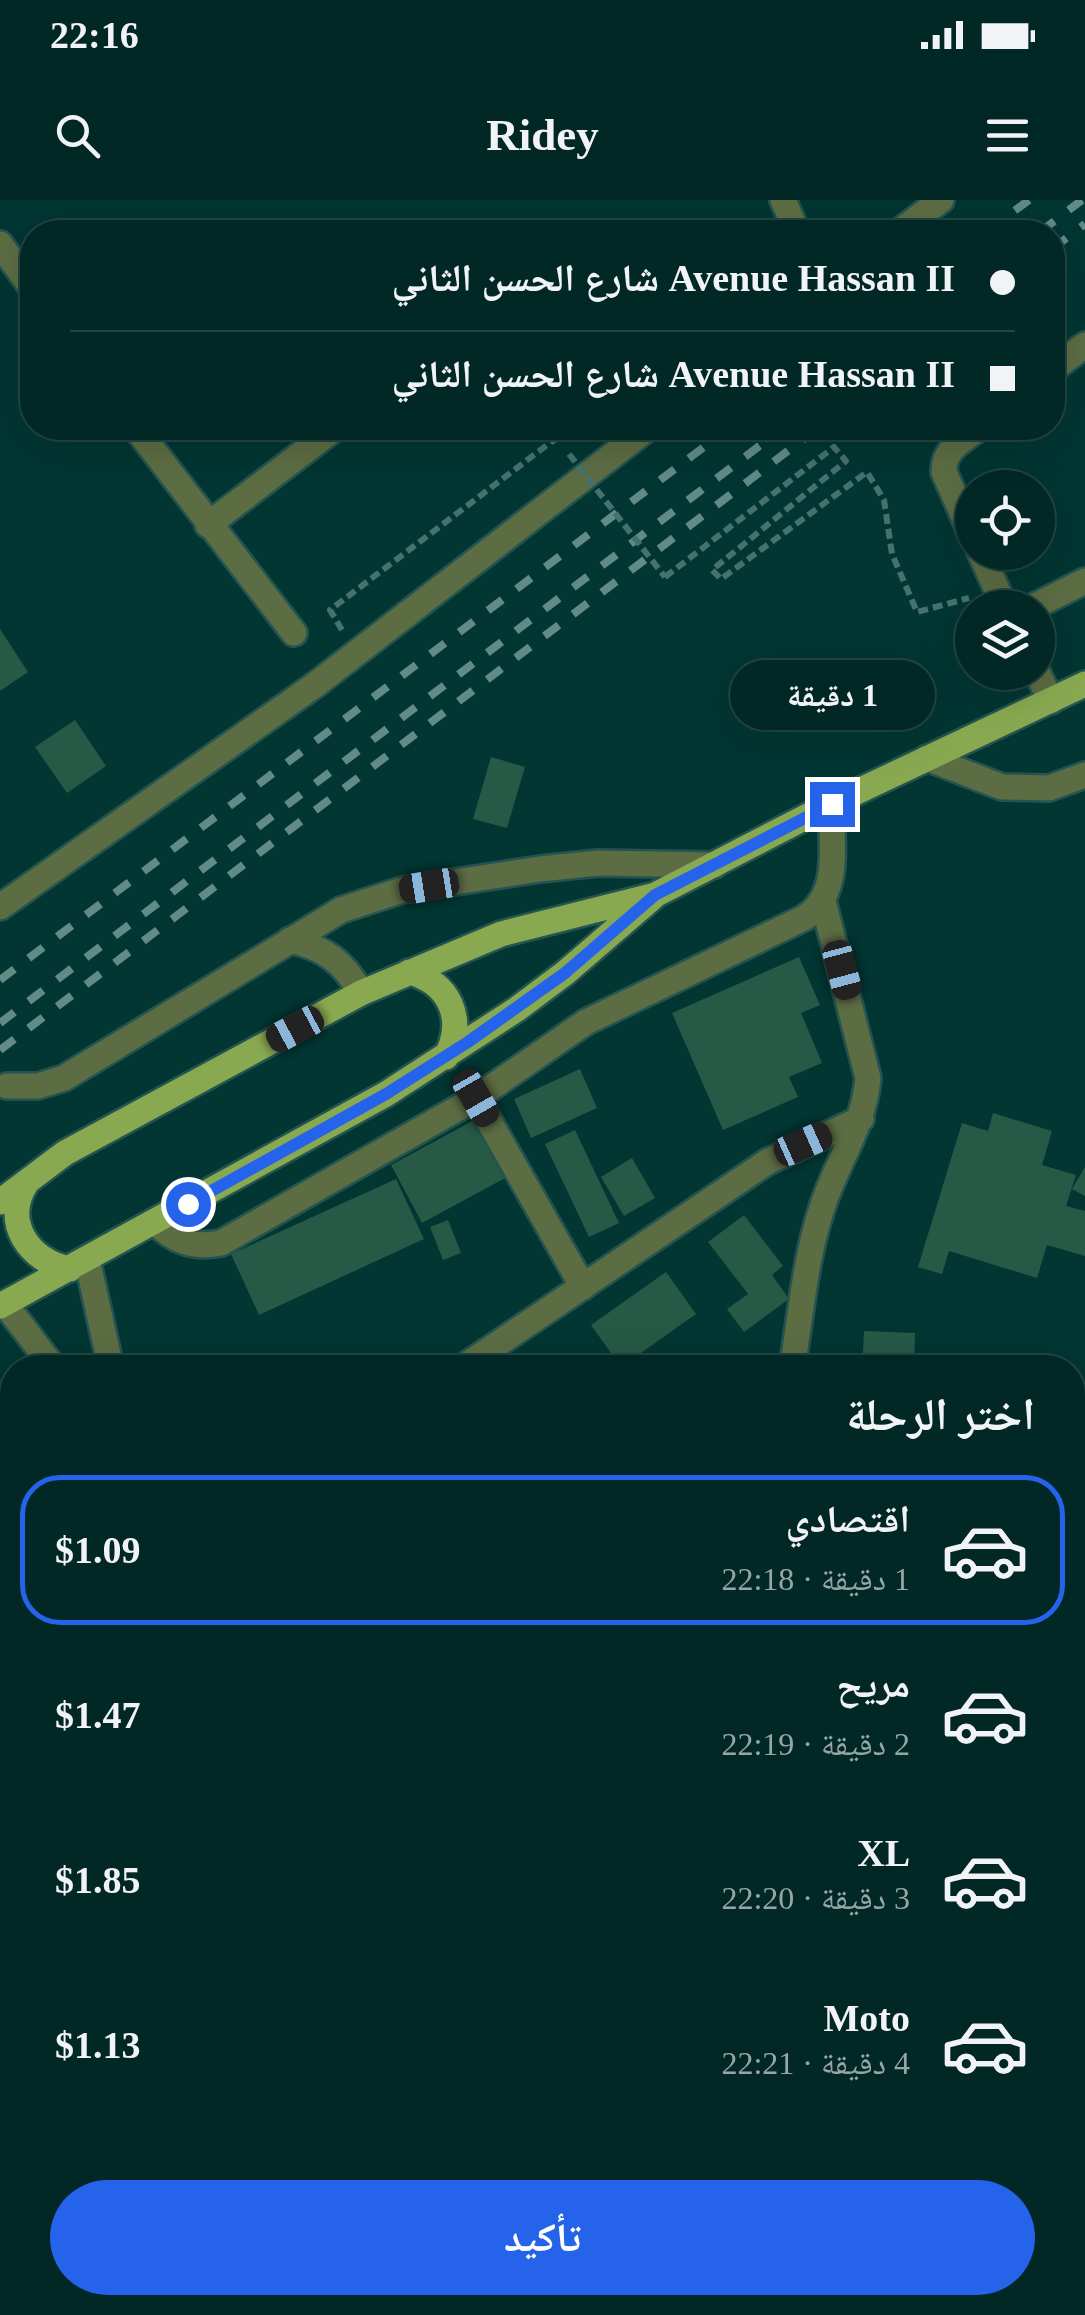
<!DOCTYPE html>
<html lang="ar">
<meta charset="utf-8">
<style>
body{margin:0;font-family:"Times New Roman","Noto Naskh Arabic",serif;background:#103432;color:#f1f3f6;direction:rtl;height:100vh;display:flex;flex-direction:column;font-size:38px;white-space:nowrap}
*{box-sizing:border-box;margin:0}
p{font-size:32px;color:#96a6a7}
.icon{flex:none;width:55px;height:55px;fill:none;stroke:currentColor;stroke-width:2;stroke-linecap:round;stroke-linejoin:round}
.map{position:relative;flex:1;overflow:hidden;direction:ltr}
.sheet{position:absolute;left:0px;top:1155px;width:1085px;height:960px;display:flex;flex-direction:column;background:#022826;border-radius:40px 40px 0 0;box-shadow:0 10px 40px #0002,0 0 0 2px #234443;direction:rtl}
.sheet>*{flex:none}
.guide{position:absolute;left:20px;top:20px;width:1045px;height:220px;border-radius:40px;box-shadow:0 10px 40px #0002,0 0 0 2px #234443;direction:rtl;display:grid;align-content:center;height:220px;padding:0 50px;background:#022826}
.tools{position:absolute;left:955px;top:270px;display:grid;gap:20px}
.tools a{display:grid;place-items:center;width:100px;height:100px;border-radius:50%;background:#022826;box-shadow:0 10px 40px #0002,0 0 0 2px #234443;font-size:50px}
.end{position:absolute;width:45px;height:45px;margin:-22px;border:12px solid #2563eb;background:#fff;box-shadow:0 0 0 5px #fff}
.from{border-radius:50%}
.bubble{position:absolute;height:70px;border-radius:35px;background:#022826;box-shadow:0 10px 40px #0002,0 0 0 2px #234443;font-size:32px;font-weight:800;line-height:70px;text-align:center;direction:rtl}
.car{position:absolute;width:30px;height:60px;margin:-30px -15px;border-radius:12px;box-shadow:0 0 8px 2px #0007;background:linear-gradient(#222 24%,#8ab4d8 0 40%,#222 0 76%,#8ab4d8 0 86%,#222 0)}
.guide b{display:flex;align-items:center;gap:35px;height:95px;font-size:38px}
.guide b+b{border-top:2px solid #234443}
.guide i{width:25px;height:25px;background:#f1f3f6}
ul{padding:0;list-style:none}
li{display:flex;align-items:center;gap:30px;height:150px;margin:0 20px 15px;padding:0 30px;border:5px solid transparent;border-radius:40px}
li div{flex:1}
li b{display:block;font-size:38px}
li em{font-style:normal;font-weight:800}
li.selected{border-color:#2563eb}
li>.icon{width:90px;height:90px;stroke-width:1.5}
h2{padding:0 50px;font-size:45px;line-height:120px}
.button{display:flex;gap:20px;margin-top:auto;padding:20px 50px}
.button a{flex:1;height:115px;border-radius:60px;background:#2563eb;color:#fff;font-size:40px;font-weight:800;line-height:115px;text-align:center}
.status{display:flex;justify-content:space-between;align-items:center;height:70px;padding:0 50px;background:#022826;direction:ltr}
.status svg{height:28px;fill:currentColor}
header{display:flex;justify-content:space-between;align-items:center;height:130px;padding:0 50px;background:#022826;font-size:45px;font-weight:800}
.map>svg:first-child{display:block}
.building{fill:#265946}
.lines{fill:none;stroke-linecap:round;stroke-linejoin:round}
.minor-casing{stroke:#23544f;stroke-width:30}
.major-casing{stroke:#23544f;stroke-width:30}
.path{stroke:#46726e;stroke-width:6;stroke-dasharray:10 5;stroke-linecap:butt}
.minor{stroke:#5c6c43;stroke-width:25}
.major{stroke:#89a951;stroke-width:25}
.rail{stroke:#628b86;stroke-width:8;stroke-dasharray:18 18;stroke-linecap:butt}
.path-bridge{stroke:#46726e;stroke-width:6;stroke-dasharray:10 5;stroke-linecap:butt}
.route{stroke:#2563eb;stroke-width:12}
</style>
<div class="status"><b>22:16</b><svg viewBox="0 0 49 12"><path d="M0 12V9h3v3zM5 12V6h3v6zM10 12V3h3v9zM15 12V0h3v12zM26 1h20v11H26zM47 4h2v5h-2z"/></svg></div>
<header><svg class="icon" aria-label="menu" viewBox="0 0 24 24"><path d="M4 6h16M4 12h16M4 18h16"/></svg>Ridey<svg class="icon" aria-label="search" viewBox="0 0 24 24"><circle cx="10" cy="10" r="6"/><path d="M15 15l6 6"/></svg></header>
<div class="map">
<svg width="1085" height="2115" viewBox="0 0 1085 2115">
<rect width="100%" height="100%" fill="#023632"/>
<!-- building -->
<path class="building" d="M0 429 28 472 0 491Z
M75 520 106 566 67 593 35 547Z
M491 557 525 567 507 628 473 619Z
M799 757 820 805 801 813 822 863 789 877 798 897 723 930 672 813Z
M580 869 597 908 531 938 514 899Z
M993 913 1052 931 1042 965 1076 975 1066 1006 1085 1011V1056L1047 1045 1037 1078 949 1051 942 1074 918 1067 962 923 988 931Z
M476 919 507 977 422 1023 391 965Z
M575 930 619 1023 589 1037 545 944Z
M632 958 655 998 624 1016 601 977Z
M1085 967V996L1072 989Z
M396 979 424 1039 259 1115 231 1054Z
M744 1015 783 1066 772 1075 789 1099 744 1132 727 1109 748 1094 708 1042Z
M448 1020 461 1053 443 1060 430 1027Z
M666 1072 696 1114 621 1167 591 1125Z
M864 1131 915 1133 914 1168H862Z
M12 1692V1832L0 1847V1696Z
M0 2001 12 2014V2082L0 2094Z
M187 2102H367L378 2115H198Z"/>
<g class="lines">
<!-- minor casing -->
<g class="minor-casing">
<path id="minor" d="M783 0 797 32
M899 32 941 0
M0 44 32 88
M1052 170 1085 145
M136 228 294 433
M208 325 335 228
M972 335 944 272C943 249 963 240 979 228
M980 352 1005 408
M1031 408 1085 381
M1037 472 1051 501
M927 558 1002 587 1049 588 1085 575
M0 707 315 485 648 228
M290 740C325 748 344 762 361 793
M7 886H38L64 878 341 710 402 690 540 669 598 663 715 665
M476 898 583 1087
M155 1022C174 1042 194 1048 221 1043L476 898 586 822 804 718C842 694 831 644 831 604
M87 1059 111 1168
M5 1104 54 1168
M462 1168 767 962 861 919
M792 1168C801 1115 805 1059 822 1008 836 963 864 927 868 878L823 701
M0 1577 12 1567
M1072 1816 1085 1806
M0 1920 12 1905
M0 1981 12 1996
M104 2102 115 2115
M455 2102 460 2115
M694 2102 695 2115
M832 2115 845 2102"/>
</g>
<!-- major casing -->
<g class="major-casing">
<path id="major" d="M409 772C450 783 466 819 446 857
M27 982C1 1021 29 1062 70 1069
M0 1002 65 953 361 793 501 734 655 695 831 604 1085 484
M0 1106 386 894 517 809 565 773 652 698"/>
</g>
<!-- path -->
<path class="path" d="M665 377 834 247 846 261 712 370 721 379 867 272 884 300 892 354 917 412 969 398
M342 430 330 410 551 242 577 228"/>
<!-- minor -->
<use href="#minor" class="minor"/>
<!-- major -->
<use href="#major" class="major"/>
<!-- rail -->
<path class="rail" d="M986 32 1029 0
M1040 32 1082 0
M1052 49 1085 24
M0 780 729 228
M0 823 783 228
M0 850 818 228"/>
<!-- path-bridge -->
<path class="path-bridge" d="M569 254 665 377"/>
</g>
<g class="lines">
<!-- route -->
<path class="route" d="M188 1004 386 894 468 842 565 773 655 695 832 604"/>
</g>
</svg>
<div class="tools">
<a><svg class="icon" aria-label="locate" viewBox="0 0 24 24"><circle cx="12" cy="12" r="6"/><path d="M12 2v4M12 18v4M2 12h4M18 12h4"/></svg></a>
<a><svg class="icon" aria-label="layers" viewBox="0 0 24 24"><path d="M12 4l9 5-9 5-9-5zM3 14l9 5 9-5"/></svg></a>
</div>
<i class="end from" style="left:188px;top:1004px"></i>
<i class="end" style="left:832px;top:604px"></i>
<div class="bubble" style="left:730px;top:460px;width:205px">1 دقيقة</div>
<i class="car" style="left:429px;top:686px;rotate:261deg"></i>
<i class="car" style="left:842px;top:770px;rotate:165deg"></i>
<i class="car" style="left:295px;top:829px;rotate:242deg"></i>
<i class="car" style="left:476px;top:898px;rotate:150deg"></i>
<i class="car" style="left:803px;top:944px;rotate:66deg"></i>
<div class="guide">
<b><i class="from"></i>Avenue Hassan II شارع الحسن الثاني</b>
<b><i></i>Avenue Hassan II شارع الحسن الثاني</b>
</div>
<section class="sheet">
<h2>اختر الرحلة</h2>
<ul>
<li class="selected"><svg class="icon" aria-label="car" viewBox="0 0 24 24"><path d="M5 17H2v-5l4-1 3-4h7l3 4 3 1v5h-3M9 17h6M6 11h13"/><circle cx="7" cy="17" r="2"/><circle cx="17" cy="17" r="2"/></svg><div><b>اقتصادي</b><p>1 دقيقة · 22:18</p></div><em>$1.09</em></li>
<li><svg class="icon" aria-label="car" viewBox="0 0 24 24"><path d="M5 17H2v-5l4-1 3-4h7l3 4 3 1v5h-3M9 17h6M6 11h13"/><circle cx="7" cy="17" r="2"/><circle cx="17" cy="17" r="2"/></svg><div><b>مريح</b><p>2 دقيقة · 22:19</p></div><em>$1.47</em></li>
<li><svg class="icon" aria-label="car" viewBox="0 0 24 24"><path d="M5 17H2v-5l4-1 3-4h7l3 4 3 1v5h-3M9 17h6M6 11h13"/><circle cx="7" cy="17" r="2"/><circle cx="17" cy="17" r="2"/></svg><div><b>XL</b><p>3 دقيقة · 22:20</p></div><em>$1.85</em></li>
<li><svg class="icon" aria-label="car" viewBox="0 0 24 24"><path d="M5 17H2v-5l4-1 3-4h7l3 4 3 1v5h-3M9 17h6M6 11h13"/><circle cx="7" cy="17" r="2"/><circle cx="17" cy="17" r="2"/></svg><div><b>Moto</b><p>4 دقيقة · 22:21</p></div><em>$1.13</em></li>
</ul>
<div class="button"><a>تأكيد</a></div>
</section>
</div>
